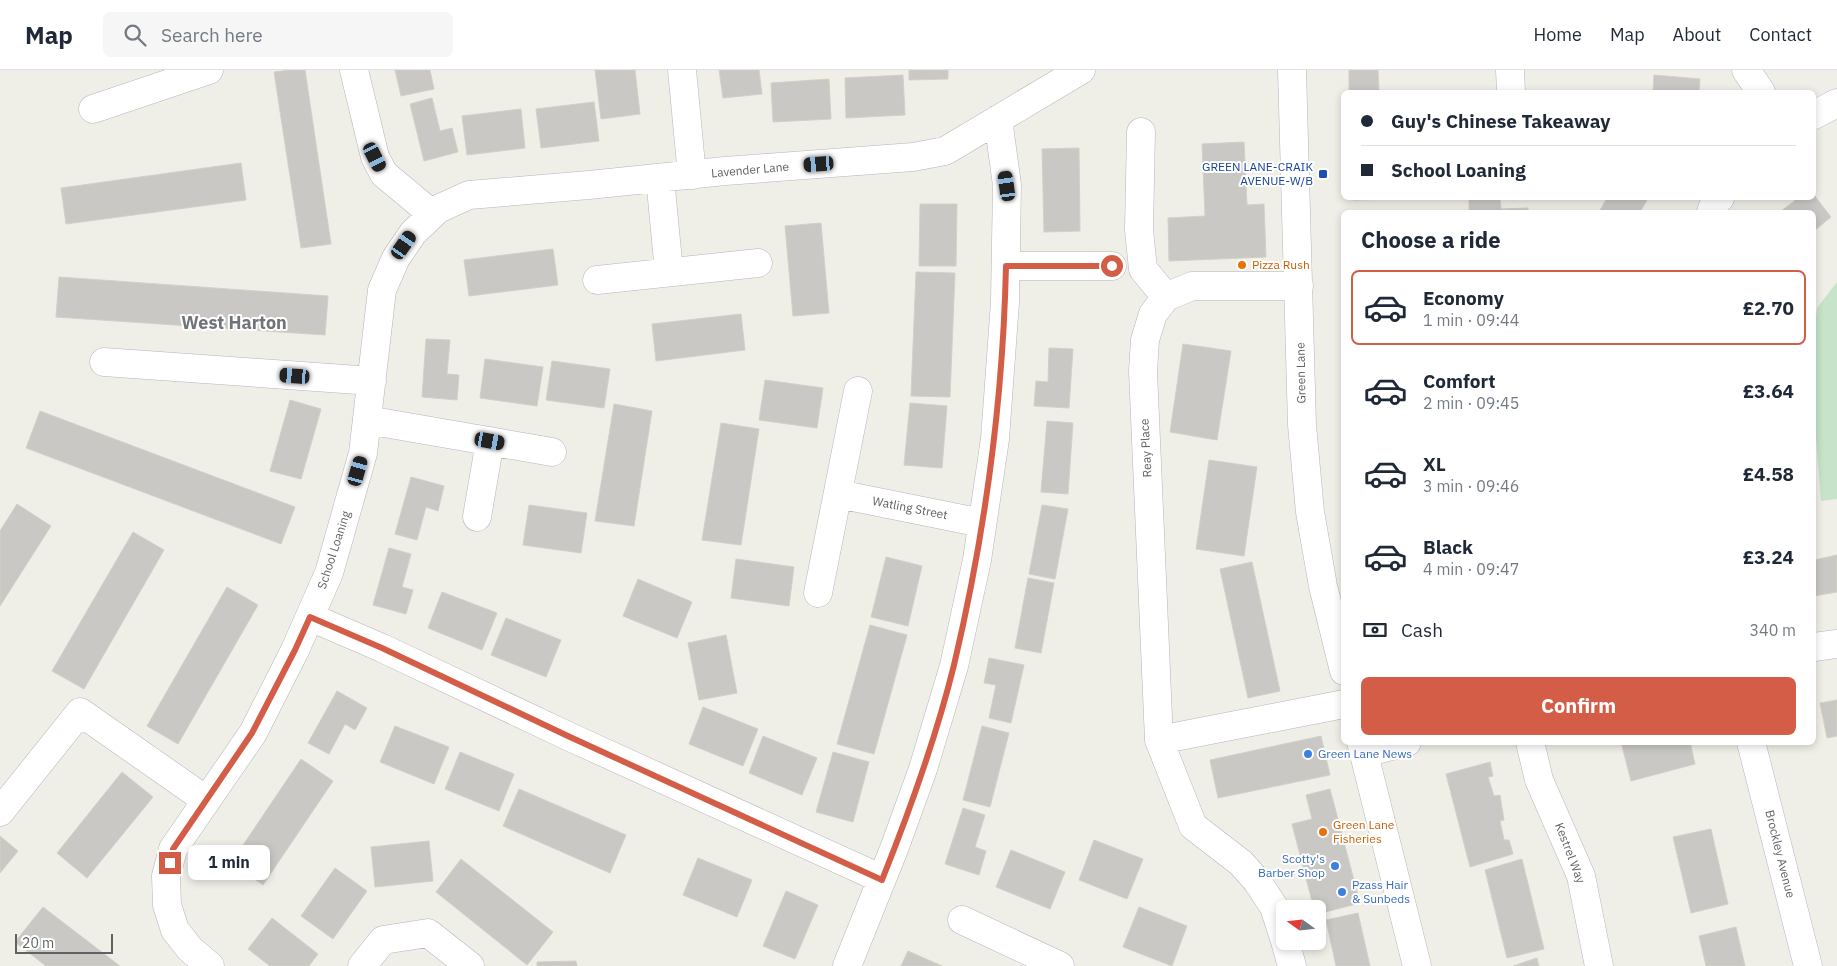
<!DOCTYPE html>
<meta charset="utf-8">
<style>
body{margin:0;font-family:"IBM Plex Sans",sans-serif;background:#f6f6f7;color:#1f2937;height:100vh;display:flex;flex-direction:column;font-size:19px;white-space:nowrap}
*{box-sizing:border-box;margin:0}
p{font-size:16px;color:#747a83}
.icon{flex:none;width:28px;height:28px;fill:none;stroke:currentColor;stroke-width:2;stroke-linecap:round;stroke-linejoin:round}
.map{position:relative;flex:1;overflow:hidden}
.panel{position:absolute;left:1341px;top:140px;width:475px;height:535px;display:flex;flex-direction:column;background:#fff;border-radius:8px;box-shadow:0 2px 8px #0003}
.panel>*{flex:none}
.banner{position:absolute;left:1341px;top:20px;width:475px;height:110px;border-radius:8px;box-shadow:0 2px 8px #0003;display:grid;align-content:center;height:110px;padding:0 20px;background:#fff}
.needle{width:32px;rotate:285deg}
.buttons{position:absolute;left:1276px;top:830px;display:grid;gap:10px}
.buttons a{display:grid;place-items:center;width:50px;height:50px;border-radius:8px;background:#fff;box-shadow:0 2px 8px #0003;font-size:25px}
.scale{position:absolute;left:15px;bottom:12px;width:98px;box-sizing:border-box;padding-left:5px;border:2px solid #5f6165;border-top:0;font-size:14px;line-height:18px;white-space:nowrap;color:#5f6165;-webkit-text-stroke:4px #fff;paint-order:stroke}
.end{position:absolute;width:22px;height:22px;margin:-11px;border:6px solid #d45d48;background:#fff;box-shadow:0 0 0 2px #fff}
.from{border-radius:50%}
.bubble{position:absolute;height:35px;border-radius:8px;background:#fff;box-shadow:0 2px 8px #0003;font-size:16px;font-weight:800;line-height:35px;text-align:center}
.car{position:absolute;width:15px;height:30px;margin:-15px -8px;border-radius:6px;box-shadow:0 0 4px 1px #0007;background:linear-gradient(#222 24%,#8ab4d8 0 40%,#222 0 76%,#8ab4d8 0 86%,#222 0)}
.banner b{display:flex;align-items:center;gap:18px;height:48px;font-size:19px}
.banner b+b{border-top:1px solid #e0e1e3}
.banner i{width:12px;height:12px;background:#1f2937}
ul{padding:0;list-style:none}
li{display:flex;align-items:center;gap:15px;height:75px;margin:0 10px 8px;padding:0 10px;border:2px solid transparent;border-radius:8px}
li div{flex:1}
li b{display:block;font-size:19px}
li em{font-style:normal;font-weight:800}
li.on{border-color:#d45d48}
li>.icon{width:45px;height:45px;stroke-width:1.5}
h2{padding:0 20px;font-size:22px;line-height:60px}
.pay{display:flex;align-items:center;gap:12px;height:55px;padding:0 20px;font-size:19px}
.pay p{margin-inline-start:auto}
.primary-button{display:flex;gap:10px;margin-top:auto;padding:10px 20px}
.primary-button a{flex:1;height:58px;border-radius:8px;background:#d45d48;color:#fff;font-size:20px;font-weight:800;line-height:58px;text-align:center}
header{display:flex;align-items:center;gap:30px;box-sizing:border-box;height:70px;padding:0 25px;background:#fff;border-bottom:1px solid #e0e1e3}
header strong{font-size:24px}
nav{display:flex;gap:28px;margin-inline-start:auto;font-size:18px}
.search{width:350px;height:45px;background:#f6f6f7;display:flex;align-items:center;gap:12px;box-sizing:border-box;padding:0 18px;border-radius:8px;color:#747a83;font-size:19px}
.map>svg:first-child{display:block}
.green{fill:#c7e3c9}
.building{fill:#cac8c4;stroke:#d3d0c6}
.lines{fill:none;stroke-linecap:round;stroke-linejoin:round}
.minor-casing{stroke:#b4b6ba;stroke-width:29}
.minor{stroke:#fff;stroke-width:28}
.route{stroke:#d45d48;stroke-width:6}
.transit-dot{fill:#1a4fb4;stroke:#fff;stroke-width:2}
.food-dot{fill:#e8710a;stroke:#fff;stroke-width:2}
.shop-dot{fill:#3f7fe0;stroke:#fff;stroke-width:2}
.labels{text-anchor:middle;stroke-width:4;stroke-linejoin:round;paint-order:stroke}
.transit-label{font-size:12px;fill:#164399;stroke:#fff;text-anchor:end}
.street-label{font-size:12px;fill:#5f6165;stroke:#fff}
.food-label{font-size:12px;fill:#c56008;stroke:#fff;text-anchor:start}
.shop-label{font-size:12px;fill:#366cbe;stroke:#fff;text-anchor:start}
.district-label{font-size:18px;font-weight:bold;fill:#707377;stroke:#fff}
</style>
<header>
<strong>Map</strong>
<div class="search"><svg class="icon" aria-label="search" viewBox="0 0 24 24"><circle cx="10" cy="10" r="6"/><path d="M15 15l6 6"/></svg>Search here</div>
<nav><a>Home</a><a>Map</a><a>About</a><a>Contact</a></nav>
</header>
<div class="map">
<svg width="1837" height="896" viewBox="0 0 1837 896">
<rect width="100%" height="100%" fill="#efeee7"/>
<!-- green -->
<path class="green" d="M1837 212V429L1821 431 1814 343V264L1817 238Z"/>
<!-- building -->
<path class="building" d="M290 0H305L331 174 301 178 274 2Z
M395 0H430L434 19 401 26Z
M595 0H635L640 44 601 49Z
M719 0H759L762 24 723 28Z
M909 0H948V9L909 10Z
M1349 0H1378L1379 22H1349Z
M903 5 905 45 846 48 845 8Z
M1654 5 1700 9 1699 22H1653Z
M829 9 831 49 773 52 771 13Z
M432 28 440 61 452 58 458 82 424 91 410 34Z
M594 32 599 71 541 78 536 39Z
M521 39 525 78 467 85 462 46Z
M1244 72 1247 135 1264 134 1266 187 1169 191 1168 148 1205 146 1202 74Z
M1079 78 1080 161 1044 162 1042 79Z
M241 93 246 130 66 154 61 118Z
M1814 125 1831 147 1814 161V142H1780L1798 128H1814Z
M1353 128H1440L1353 130Z
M1469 128H1500L1501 139 1528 138V142H1469Z
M1607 128H1648L1640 142H1599Z
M920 134H957L956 196H919Z
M821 153 829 243 793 246 785 156Z
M553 179 558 215 469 226 464 190Z
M916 202 955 203 950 327 911 326Z
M59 207 328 226 325 265 56 247Z
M741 244 745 280 656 291 652 254Z
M426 269 450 270 447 304 459 305 457 330 422 327Z
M1183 274 1231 281 1217 370 1170 362Z
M1049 278 1073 279 1069 338 1034 336 1036 311 1048 312Z
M485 289 543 297 537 336 480 328Z
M552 291 610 299 604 338 546 330Z
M765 310 823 318 817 358 759 350Z
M290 330 321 339 301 409 270 401Z
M910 333 947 336 942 398 904 395Z
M614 334 652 341 634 456 595 451Z
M40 341 295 437 281 474 26 378Z
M1047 351 1073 353 1068 424 1041 422Z
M721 353 759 359 741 475 702 470Z
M1209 390 1257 397 1244 486 1196 479Z
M411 407 444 416 438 441 426 437 417 470 395 464Z
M17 434 51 456 0 536V461Z
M529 435 587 443 581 483 523 475Z
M1042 435 1068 439 1055 509 1029 504Z
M133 462 164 480 84 619 52 601Z
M389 478 411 484 402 517 413 520 406 544 373 535Z
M1837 485V522L1814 526V490Z
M886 487 922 496 908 556 871 547Z
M736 489 794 497 789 536 731 528Z
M1252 492 1280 621 1248 628 1220 499Z
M1028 508 1054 513 1041 583 1015 578Z
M638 509 692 532 677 568 623 546Z
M227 517 258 535 178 674 147 656Z
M442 522 497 543 482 580 428 558Z
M506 548 561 570 546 607 491 585Z
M870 555 907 565 874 684 837 674Z
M726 565 737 623 699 630 688 573Z
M989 588 1024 595 1011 653 989 648 996 615 984 613Z
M337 621 367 638 355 660 345 654 329 684 308 673Z
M1837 630V666L1827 668 1820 633Z
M703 637 758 659 743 696 689 674Z
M395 656 449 677 434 714 380 692Z
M982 656 1009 663 990 737 963 730Z
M763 666 817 688 802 725 749 703Z
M1321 666 1330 705 1218 728 1210 690Z
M1621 672H1690L1695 694 1631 711Z
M460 682 514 704 499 741 445 719Z
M833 682 869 692 853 752 816 742Z
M301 689 333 711 263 815 231 793Z
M1490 692 1493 706 1488 707 1494 726 1500 725 1504 750 1500 751 1504 770H1509L1513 784 1470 797 1446 704Z
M122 702 153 727 87 808 57 783Z
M519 719 626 765 610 803 503 756Z
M1330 719 1360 833 1318 844V839H1314L1292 754 1312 749 1306 725Z
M963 738 985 745 975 777 986 781 979 805 945 794Z
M1711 759 1728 834 1691 843 1673 767Z
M0 766 18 781 0 803Z
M1094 770 1143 789 1127 829 1079 810Z
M429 771 433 811 375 817 371 777Z
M1011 780 1065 802 1050 839 996 817Z
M698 788 752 810 737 847 683 825Z
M461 789 553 862 527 895 436 822Z
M1522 789 1544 879 1507 888 1485 800Z
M335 798 367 821 333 869 301 846Z
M786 821 818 835 795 889 763 876Z
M43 837 120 896H46L15 872Z
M1139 837 1187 856 1172 896 1123 877Z
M1358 843 1370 896H1336L1326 850Z
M272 848 318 884 309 896H270L248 879Z
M1736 857 1745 896H1706L1699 866Z
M908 881 942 896H901Z
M1537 888 1539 896H1513Z
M576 891 577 896H537V892Z"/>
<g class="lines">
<!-- minor casing -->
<g class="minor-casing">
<path id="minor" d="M354 0 375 87 384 104 432 144
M682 0 692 105
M1292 0 1302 355 1310 442 1323 516 1344 601
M1510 0 1511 22
M1746 0 1761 22
M93 39 209 0
M1814 45 1837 33
M1141 62 1139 160 1143 199 1166 227
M660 108 669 202
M1711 142 1714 134 1720 128
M1006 196H1112
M597 210 758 193
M104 292 372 311
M367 350 552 382
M838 424 982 453
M477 447 490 371
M818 523 858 321
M310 547 382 578 570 667 882 809
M1814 577 1837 574
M1159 670 1344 634
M1361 672 1417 896
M1530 672 1539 710 1581 806 1599 896
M1751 672 1808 896
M1364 683 1407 672
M0 742 80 642 206 730
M962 850 1060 896
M1285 871 1274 837 1257 811 1241 793 1193 756 1159 670 1143 301 1145 270 1153 244 1166 227 1192 216H1299
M1285 871 1292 896
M210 896 190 879 175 860 167 835 166 806 173 779 253 663 295 580 329 503 363 383 382 220 396 188 413 163 438 139 469 125 589 115 725 101 913 87 945 81 1081 0
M362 896 383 870 428 863 470 896
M847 896 894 779 923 699 954 596 977 490 995 369 1005 232 1007 115 998 49"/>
</g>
<!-- minor -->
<use href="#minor" class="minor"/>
</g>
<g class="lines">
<!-- route -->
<path class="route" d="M170 793 173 779 252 663 295 580 310 547 382 578 570 667 882 810C910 740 936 668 954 595 985 464 1003 330 1006 196H1112"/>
</g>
<!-- markers -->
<rect class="transit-dot" x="1318" y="99" width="10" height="10" rx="2.5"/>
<g class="food-dot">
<circle cx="1242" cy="195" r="5"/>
<circle cx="1323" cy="762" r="5"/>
</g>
<g class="shop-dot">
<circle cx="1308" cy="684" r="5"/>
<circle cx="1335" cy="796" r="5"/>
<circle cx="1342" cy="822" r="5"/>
</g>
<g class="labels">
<!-- transit labels -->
<g class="transit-label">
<text x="1313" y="101">GREEN LANE-CRAIK<tspan x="1313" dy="14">AVENUE-W/B</tspan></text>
</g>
<!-- street labels -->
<g class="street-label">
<text transform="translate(750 100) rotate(-5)" y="4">Lavender Lane</text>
<text transform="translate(1301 303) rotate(-91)" y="4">Green Lane</text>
<text transform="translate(1146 378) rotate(-93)" y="4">Reay Place</text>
<text transform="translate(910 438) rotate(11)" y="4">Watling Street</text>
<text transform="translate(334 480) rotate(-72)" y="4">School Loaning</text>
<text transform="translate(1570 783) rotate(69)" y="4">Kestrel Way</text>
<text transform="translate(1780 784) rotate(76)" y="4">Brockley Avenue</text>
</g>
<!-- food labels -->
<g class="food-label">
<text x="1252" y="199">Pizza Rush</text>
<text x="1333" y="759">Green Lane<tspan x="1333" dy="14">Fisheries</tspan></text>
</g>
<!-- shop labels -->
<g class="shop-label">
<text x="1318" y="688">Green Lane News</text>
<text x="1325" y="793" text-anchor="end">Scotty's<tspan x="1325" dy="14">Barber Shop</tspan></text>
<text x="1352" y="819">Pzass Hair<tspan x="1352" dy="14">&amp; Sunbeds</tspan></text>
</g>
<!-- district labels -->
<g class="district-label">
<text x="234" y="259">West Harton</text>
</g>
</g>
</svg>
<div class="buttons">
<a><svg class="needle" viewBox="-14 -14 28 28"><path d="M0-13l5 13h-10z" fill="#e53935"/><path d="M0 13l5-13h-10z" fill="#747a83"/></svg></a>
</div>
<div class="scale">20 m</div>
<i class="end from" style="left:1112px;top:196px"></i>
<i class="end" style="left:170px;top:793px"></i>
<div class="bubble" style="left:188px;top:775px;width:82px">1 min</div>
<i class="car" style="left:375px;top:87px;rotate:153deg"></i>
<i class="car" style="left:819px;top:94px;rotate:266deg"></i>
<i class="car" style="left:1007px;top:116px;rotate:352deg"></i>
<i class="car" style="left:404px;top:175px;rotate:35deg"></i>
<i class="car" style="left:295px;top:306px;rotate:274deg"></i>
<i class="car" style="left:490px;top:371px;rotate:100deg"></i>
<i class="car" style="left:358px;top:401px;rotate:16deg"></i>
<div class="banner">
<b><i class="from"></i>Guy's Chinese Takeaway</b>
<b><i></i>School Loaning</b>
</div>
<section class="panel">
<h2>Choose a ride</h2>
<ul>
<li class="on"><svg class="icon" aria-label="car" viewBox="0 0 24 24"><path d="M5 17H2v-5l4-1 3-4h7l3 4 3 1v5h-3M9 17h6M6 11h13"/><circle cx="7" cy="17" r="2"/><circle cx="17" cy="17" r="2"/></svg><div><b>Economy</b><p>1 min · 09:44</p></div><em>£2.70</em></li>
<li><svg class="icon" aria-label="car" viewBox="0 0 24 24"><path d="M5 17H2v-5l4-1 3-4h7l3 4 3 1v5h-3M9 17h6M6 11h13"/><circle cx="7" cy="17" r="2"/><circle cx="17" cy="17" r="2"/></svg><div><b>Comfort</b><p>2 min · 09:45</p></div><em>£3.64</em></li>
<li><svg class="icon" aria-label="car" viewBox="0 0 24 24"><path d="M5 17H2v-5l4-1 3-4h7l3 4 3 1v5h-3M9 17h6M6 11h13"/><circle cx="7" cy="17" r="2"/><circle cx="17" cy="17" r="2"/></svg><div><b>XL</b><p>3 min · 09:46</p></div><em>£4.58</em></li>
<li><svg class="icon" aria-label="car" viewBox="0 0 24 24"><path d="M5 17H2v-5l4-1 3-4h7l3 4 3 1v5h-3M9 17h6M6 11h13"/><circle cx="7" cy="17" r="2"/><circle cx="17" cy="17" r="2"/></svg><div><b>Black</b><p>4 min · 09:47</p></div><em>£3.24</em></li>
</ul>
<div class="pay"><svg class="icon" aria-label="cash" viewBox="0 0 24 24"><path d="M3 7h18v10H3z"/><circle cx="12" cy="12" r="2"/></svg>Cash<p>340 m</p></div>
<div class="primary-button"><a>Confirm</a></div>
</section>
</div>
